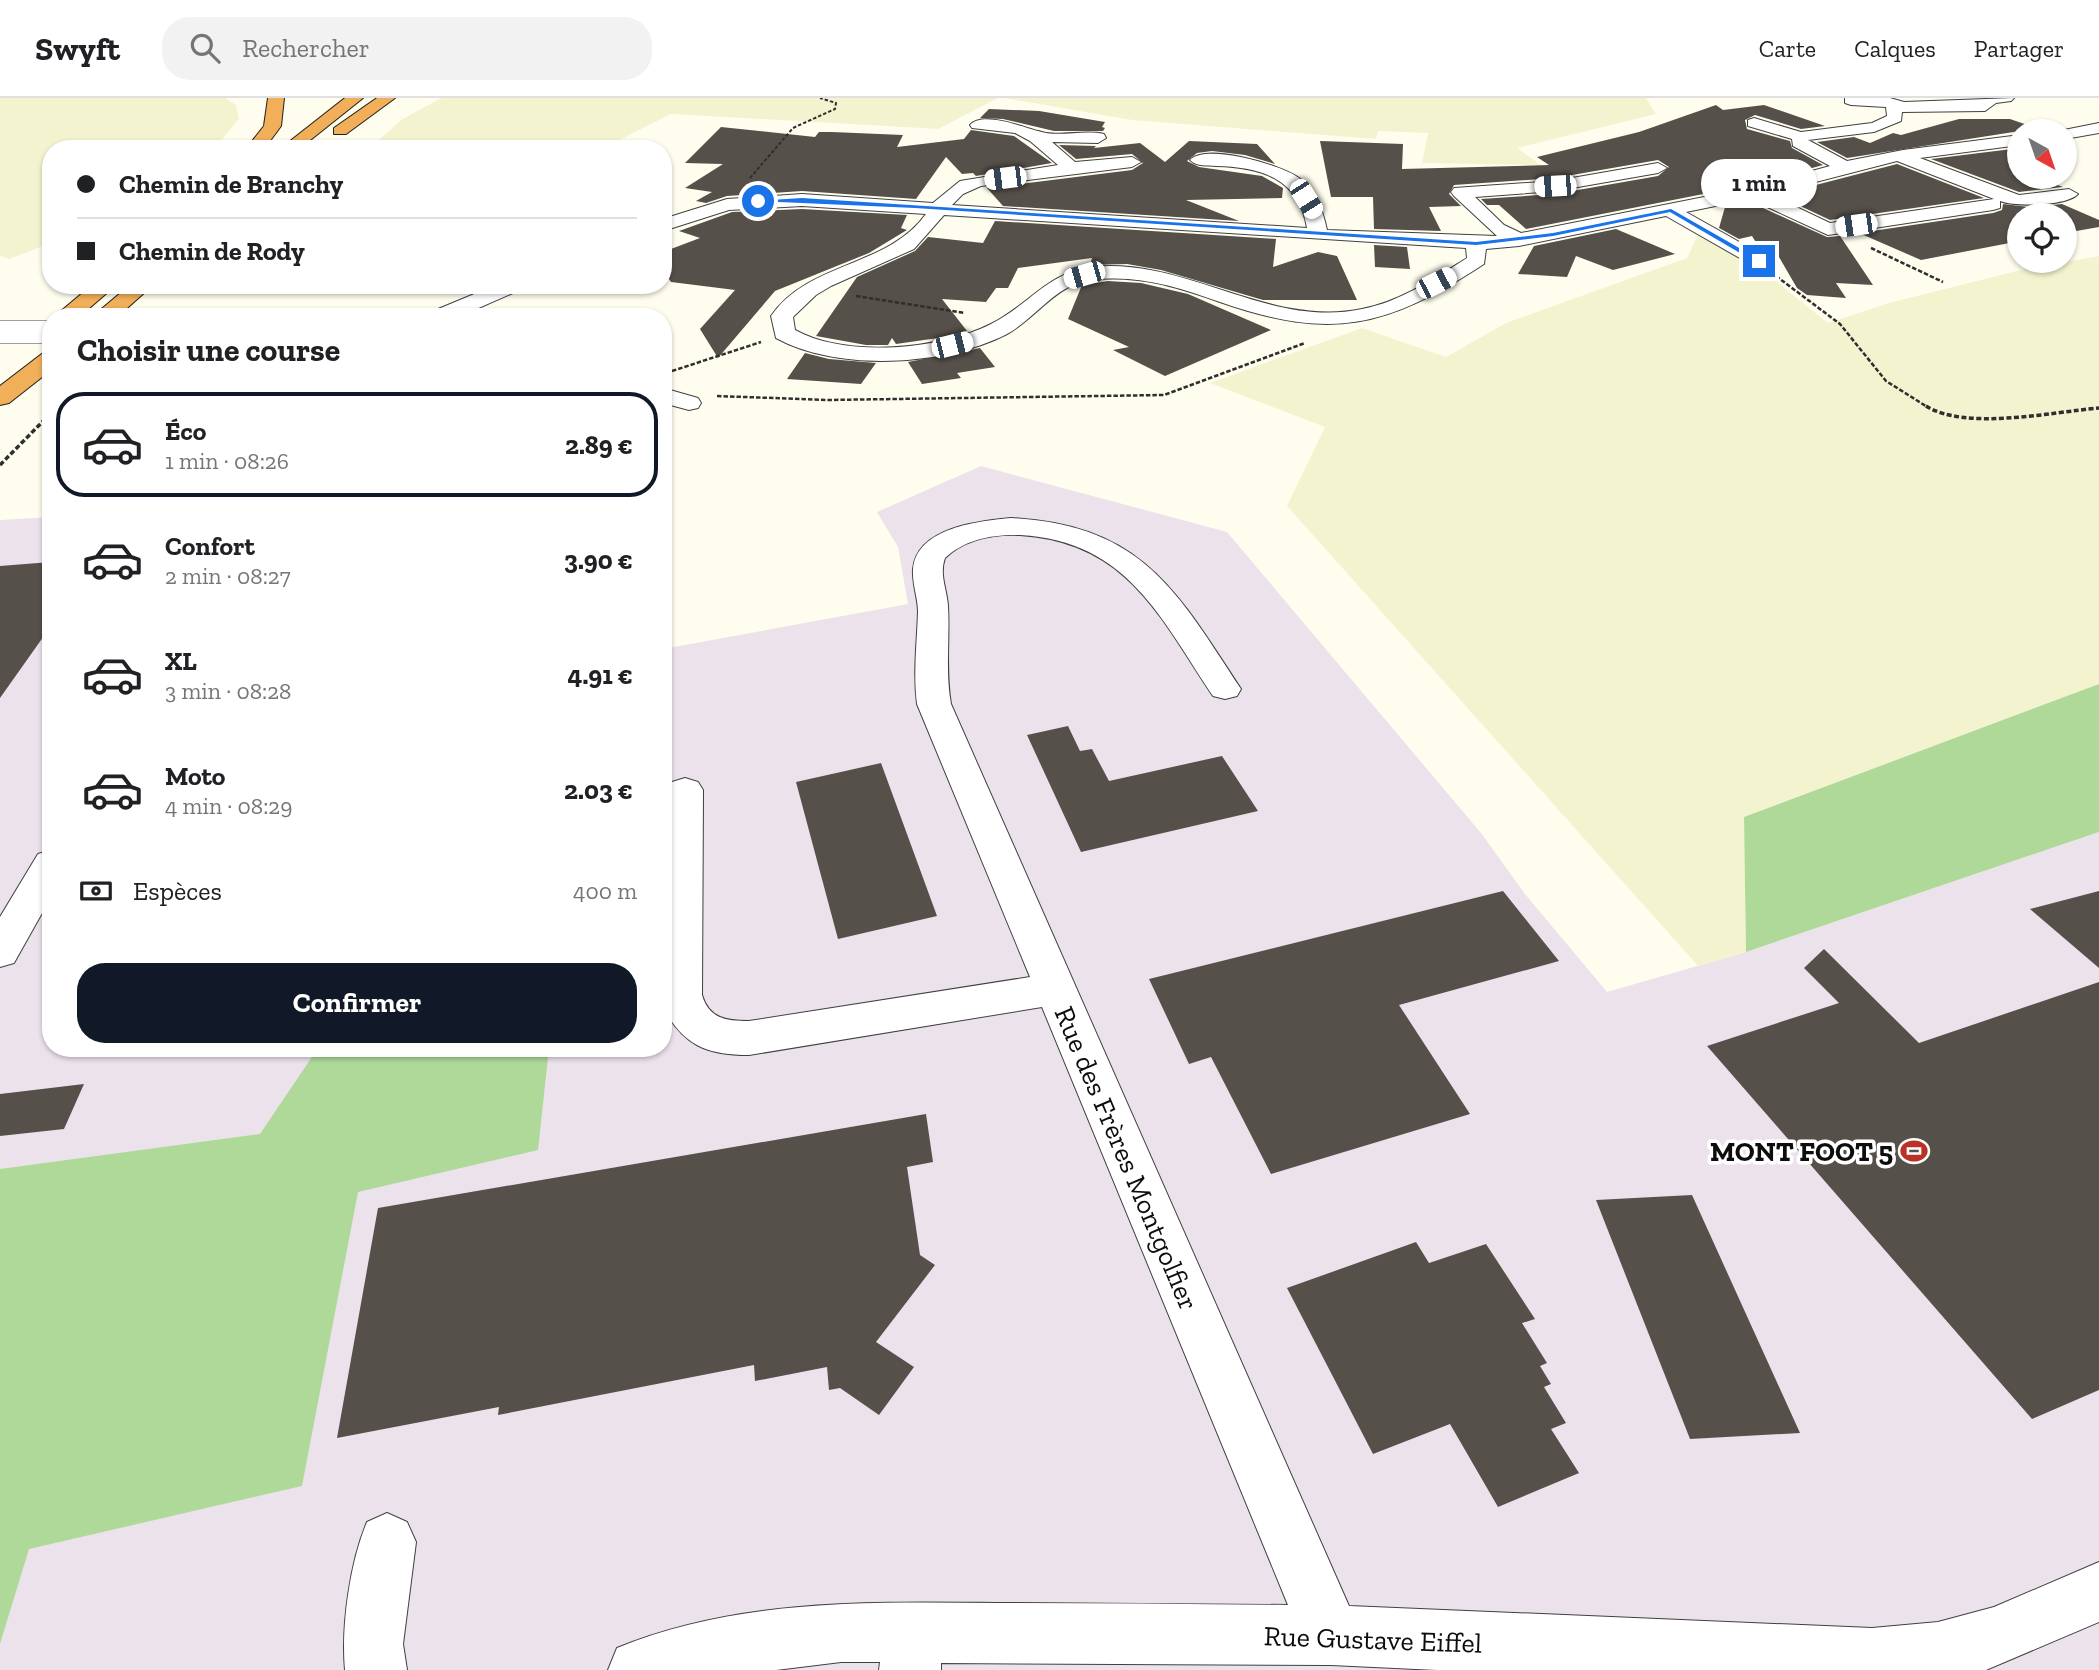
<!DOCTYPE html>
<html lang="fr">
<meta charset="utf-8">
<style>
body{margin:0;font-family:"Zilla Slab",serif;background:#f2f2f2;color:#202124;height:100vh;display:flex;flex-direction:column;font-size:26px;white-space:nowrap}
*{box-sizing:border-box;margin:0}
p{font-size:23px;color:#757577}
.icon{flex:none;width:38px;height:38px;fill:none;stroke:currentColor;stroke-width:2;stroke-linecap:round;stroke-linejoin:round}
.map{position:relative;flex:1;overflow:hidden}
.side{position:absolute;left:42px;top:210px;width:630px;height:749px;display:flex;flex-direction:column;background:#fff;border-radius:28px;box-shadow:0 2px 5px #0004}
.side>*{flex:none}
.hud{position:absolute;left:42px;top:42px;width:630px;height:154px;border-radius:28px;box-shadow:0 2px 5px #0004;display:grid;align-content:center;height:154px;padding:0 35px;background:#fff}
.needle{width:46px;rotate:140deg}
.controls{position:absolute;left:2007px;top:21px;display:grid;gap:14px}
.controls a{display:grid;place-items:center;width:70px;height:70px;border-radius:50%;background:#fff;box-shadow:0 2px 5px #0004;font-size:35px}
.end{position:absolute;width:32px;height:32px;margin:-16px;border:9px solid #1a73e8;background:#fff;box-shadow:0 0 0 4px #fff}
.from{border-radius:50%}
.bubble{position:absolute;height:49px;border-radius:24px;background:#fff;box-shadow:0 2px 5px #0004;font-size:23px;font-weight:700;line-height:49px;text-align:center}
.car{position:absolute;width:21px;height:42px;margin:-21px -10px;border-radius:9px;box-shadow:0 0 5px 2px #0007;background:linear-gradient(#fff 24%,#345 0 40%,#fff 0 76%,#345 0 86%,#fff 0)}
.hud b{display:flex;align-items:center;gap:24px;height:66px;font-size:26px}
.hud b+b{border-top:2px solid #e0e0e0}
.hud i{width:18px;height:18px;background:#202124}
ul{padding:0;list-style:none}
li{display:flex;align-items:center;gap:21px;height:105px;margin:0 14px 10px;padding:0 21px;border:4px solid transparent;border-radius:28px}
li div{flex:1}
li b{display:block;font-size:26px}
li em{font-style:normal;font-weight:700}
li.selected{border-color:#111827}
li>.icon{width:63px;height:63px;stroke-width:1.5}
h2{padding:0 35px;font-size:32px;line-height:84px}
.pay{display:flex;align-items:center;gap:18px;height:77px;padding:0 35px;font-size:26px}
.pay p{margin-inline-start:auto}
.primary-button{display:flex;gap:14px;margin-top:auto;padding:14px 35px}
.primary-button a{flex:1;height:80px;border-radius:28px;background:#111827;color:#fff;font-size:28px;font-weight:700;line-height:80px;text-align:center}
header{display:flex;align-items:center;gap:42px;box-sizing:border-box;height:98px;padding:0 35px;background:#fff;border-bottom:2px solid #e0e0e0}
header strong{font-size:33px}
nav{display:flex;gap:38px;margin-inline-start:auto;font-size:24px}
.search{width:490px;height:63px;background:#f2f2f2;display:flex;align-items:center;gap:18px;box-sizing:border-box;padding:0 24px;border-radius:28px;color:#757577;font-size:26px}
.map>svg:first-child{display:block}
.industrial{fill:#ece2ec}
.farmland{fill:#f3f4cf}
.forest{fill:#aed998}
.building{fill:#56504a}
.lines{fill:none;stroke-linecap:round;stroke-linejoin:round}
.minor-casing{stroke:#404040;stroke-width:2}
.highway-casing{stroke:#1e1e1e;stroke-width:2}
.path-far2{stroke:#2f2f2f;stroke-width:2;stroke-dasharray:3.5 2;stroke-linecap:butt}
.path-far1{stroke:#2f2f2f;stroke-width:2.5;stroke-dasharray:4.5 2;stroke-linecap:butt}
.path{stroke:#2f2f2f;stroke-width:3.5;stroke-dasharray:5 2.5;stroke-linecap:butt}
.minor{fill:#fff;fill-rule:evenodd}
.highway{fill:#f1af59;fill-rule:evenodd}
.minor-bridge-casing{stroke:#404040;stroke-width:23;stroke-linecap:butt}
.minor-bridge{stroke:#fff;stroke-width:22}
.route{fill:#1a73e8}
.labels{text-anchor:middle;stroke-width:7;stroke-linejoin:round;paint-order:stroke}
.near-poi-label{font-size:28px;font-weight:bold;fill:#0d0d0d;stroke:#fff;text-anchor:end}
.near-street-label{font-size:28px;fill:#0d0d0d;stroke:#fff}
</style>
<header>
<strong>Swyft</strong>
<div class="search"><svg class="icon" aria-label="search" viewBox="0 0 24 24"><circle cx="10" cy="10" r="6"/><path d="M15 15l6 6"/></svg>Rechercher</div>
<nav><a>Carte</a><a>Calques</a><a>Partager</a></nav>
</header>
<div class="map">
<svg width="2099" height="1572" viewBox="0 0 2099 1572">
<rect width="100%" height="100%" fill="#fffdee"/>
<!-- industrial -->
<path class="industrial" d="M981 368 1227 434 1481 735 1525 796 1607 894 1746 854 2099 734V1572H0V422L51 419V950H663V551L908 506 898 449 877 414Z"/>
<!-- farmland -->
<path class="farmland" d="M0 0H225L236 7 239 21 214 51H51V145L9 161 0 158Z
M441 0H998L938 31 671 16 601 51H369L401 22Z
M1004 0H1646L1656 16 1517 50 1541 67 1422 65 1428 35 1378 33 1376 41 1132 22Z
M1699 134 1746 159 1828 225 1889 205 2021 172 2099 158V586L1744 719 1746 854 1698 868 1287 408 1325 329 1210 285 1362 230 1446 259 1506 225 1687 160Z"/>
<!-- forest -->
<path class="forest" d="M2099 586V734L1746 854 1744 719Z
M318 950H549L538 1052 358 1094 302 1388 29 1451 0 1546V1071L260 1036Z"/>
<!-- building -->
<path class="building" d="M1716 7 1723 12 1764 7 1825 28 1801 31 1755 17 1745 22 1747 31 1790 43 1792 50 1823 67 1749 87 1526 131 1499 107H1487L1481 101 1555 96 1658 78 1669 69 1658 62 1555 80 1454 87 1449 96 1461 108 1429 109 1441 133 1374 131 1373 99H1331L1320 43 1403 46 1402 71 1549 67 1537 59 1639 34Z
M989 11 1039 13 1105 24 1102 29 1105 30 1103 33H1054L1003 21 980 20Z
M1959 21H2010L2045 33H2020L1847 60 1817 44 1854 39 1870 45 1893 35 1901 37Z
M721 29 815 39 819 34H832L903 37 897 49 964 41 971 32 1014 38 1052 65 976 78 973 75 962 76 946 59 916 101 802 93 727 98 706 105 696 103 712 94 685 90 723 66 685 65Z
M1189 43 1257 46 1275 66 1245 57 1212 53 1197 55 1187 63 1199 69 1262 78 1283 90 1282 100 1186 102 1239 123 1003 108 987 90 1132 72 1143 65 1132 56 1076 61 1059 47 1096 48 1094 50 1140 45 1165 64Z
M2020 50V79H2045L2039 80 2063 89 2019 94 1931 61Z
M1897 66 1984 100 1830 122 1777 97Z
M1750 104 1827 139 1840 138 1873 187 1836 185 1846 200 1807 197 1797 190 1772 147 1757 146 1752 138 1739 141 1719 130 1725 109Z
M2003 106 2029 109 2062 106 2099 122V129L2065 135V117H2020V143L1921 162 1859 135 1993 115 2002 112Z
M802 111 907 117 901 130 907 132 869 155 775 193 718 260 700 231 735 192 671 184 663 172V154L700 140 679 133 732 114Z
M995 123 1276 141 1273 169 1318 154 1337 158 1357 202H1263L1161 172 1127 166 1090 167 1092 160 1018 170 1008 190H996L986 204 942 201 967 233 945 239 896 246 892 240 888 247H866L816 238 857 179 915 153 928 139 983 145Z
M1616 131 1675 156 1613 172 1576 158 1567 179 1518 176 1534 148Z
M1374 147 1407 149 1410 171 1375 169Z
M1108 183 1141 185 1188 196 1271 232 1165 278 1113 252 1129 249 1068 221 1082 187Z
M980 250 995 269 957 275 961 280 922 286 908 264Z
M805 255 829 261 876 265 861 286 787 281Z
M51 464V528L0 600V468Z
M1068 628 1080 653 1092 651 1109 683 1222 658 1258 713 1081 754 1027 637Z
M881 665 937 818 838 841 796 684Z
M1503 793 1559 863 1399 907 1470 1016 1271 1076 1211 959 1189 966 1149 881Z
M2099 793V870L2030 811Z
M1824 851 1919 945 2099 884V1292L2032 1321 1707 948 1839 905 1804 870Z
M84 986 64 1031 0 1038V996Z
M926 1016 933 1064 907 1069 920 1157 935 1167 876 1244 914 1269 879 1317 840 1290 829 1292 827 1269 755 1283 754 1267 498 1317 499 1309 337 1340 378 1110Z
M1692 1097 1800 1335 1690 1341 1596 1102Z
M1416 1144 1429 1165 1486 1146 1535 1221 1522 1225 1547 1265 1540 1268 1551 1286 1544 1289 1566 1325 1551 1331 1579 1375 1498 1409 1450 1326 1373 1356 1287 1190Z"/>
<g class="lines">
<!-- minor casing -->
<g class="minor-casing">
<path id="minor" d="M1845 0H1890L1904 4 2014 0 2011 3 1996 5 1985 13 1902 14 1901 23 1874 34 1808 42 1847 63 1903 52 2020 37V47L1920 60 2019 97 2069 91 2078 96C2067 108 2016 109 2000 103V110L1993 112 1828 137 1750 101 1686 114 1766 159 1769 163 1766 167H1752L1666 118 1519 148 1486 151 1484 166C1386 230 1332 243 1220 204 1177 189 1138 176 1091 182 1056 186 1036 220 1007 236 945 268 838 274 776 240L771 218C809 163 887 170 926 116L802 108 729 112 663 133V121L727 101 802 96 933 105 960 83 1058 67 1030 43 1015 35 972 30 970 27C983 13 1022 29 1038 33 1058 40 1083 31 1104 36L1106 40 1098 45 1052 44 1075 64 1132 59 1141 64 1132 69 981 88 963 96 952 107 1307 130C1299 81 1262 69 1216 68 1207 67 1197 69 1190 62 1206 45 1282 67 1299 80 1316 93 1323 112 1327 132L1497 138 1454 98 1451 94 1454 90 1555 83 1658 65 1667 70 1658 75 1555 93 1475 99 1504 127 1521 135 1750 90 1830 68 1793 48 1792 41 1748 28V22L1754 20 1801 34 1872 25 1887 18 1886 9 1851 7 1845 5ZM1897 63 1994 101 1830 125 1769 96ZM944 117 1466 150 1467 160C1435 180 1400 204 1362 211 1269 231 1186 159 1092 169 1048 174 1028 208 991 226 940 252 846 260 795 232L793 219 816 197 831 188 914 151Z
M2099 25V35L2065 41V33H2059Z
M496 187H525L522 191 458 219H428L431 214Z
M663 290 698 300 701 305 698 310 689 312 663 305Z
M1011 420C1142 427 1176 492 1241 591L1237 598 1225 601 1213 598C1161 521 1128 443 1020 437 994 436 965 441 945 460 939 477 947 491 948 508 950 541 945 573 951 606L1349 1508 1872 1530 1938 1524 1994 1509 2099 1464V1524L1986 1572H1437L1331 1567 941 1565V1572H879L880 1564H841L776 1572H608L617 1550C739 1500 872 1504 1000 1505 1096 1505 1192 1506 1288 1507L1042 909 749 957C706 957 683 947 663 909L667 692 672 684 685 680 698 684 703 692 702 897C709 921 727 923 749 923L1030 879 917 606C913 575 917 545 918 514 918 500 912 486 913 471 917 429 980 423 1011 420Z
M51 752V799L14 865 0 869V819L38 756Z
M387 1415 407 1424 416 1444 403 1546 407 1572H345C341 1528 350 1464 367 1424Z"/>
</g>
<!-- highway casing -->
<g class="highway-casing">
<path id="highway" d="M268 0H284L281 28 264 51H246L264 28Z
M345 0H363L299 51H280Z
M377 0H395L346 36H334V30Z
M92 187H116L79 219H54Z
M130 187H153L117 219H92Z
M51 253V272L9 305 0 307V288L43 255Z"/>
</g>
<!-- path-far2 -->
<path class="path-far2" d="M750 80 793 30 835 11 836 5 820 0"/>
<!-- path-far1 -->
<path class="path-far1" d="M1871 150 1943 184
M1776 178 1840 226 1886 283 1929 310
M856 198 965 215
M672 273 761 244
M717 298 828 302 1164 297 1305 245"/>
<!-- path -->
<path class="path" d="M1926 308C1966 333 2052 314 2099 310
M0 367 51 315"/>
<!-- minor -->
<use href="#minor" class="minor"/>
<!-- highway -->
<use href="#highway" class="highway"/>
<!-- minor-bridge casing -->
<g class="minor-bridge-casing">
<path id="minor-bridge" d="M0 234H51"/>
</g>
<!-- minor-bridge -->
<use href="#minor-bridge" class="minor-bridge"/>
</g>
<!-- route -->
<path class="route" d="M802 100 1476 144 1553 135 1671 111 1762 163 1757 165 1670 114 1553 138 1476 147 915 110 755 103Z"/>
<!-- icons -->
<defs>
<g id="stadium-bare" transform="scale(2.1)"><path d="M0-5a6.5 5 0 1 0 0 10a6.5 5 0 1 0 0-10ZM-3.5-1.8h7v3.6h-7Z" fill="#bb3128" stroke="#fff" stroke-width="2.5" paint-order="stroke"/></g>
</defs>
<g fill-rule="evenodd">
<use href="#stadium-bare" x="1914" y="1053"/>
</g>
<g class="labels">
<!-- near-poi labels -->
<g class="near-poi-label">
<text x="1893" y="1063">MONT FOOT 5</text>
</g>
<!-- near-street labels -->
<g class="near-street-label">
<text transform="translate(1127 1060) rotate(67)" y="10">Rue des Frères Montgolfier</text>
<text transform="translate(1373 1541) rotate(2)" y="10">Rue Gustave Eiffel</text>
</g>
</g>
</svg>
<div class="controls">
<a><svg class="needle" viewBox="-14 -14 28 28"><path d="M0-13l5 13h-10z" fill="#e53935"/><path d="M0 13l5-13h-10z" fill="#757577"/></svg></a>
<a><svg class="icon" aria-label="locate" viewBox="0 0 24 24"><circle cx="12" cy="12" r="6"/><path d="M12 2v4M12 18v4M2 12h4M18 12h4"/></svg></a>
</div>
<i class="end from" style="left:758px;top:103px"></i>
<i class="end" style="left:1759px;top:163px"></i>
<div class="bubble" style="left:1701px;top:61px;width:116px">1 min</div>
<i class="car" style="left:1005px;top:80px;rotate:263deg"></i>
<i class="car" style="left:1555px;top:88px;rotate:267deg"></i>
<i class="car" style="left:1306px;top:101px;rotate:148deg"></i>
<i class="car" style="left:1856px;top:127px;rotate:262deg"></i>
<i class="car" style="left:1084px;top:177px;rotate:254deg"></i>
<i class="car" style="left:1436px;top:185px;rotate:63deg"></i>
<i class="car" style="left:952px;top:247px;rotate:76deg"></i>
<div class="hud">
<b><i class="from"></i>Chemin de Branchy</b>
<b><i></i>Chemin de Rody</b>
</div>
<section class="side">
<h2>Choisir une course</h2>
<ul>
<li class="selected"><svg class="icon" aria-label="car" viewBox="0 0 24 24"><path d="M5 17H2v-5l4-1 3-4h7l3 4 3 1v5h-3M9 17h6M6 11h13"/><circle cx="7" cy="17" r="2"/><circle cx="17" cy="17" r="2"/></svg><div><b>Éco</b><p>1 min · 08:26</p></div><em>2.89 €</em></li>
<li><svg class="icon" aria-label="car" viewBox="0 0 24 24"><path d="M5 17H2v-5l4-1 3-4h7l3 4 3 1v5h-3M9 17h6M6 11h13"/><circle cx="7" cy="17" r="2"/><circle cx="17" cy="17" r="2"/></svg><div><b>Confort</b><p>2 min · 08:27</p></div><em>3.90 €</em></li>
<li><svg class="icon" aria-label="car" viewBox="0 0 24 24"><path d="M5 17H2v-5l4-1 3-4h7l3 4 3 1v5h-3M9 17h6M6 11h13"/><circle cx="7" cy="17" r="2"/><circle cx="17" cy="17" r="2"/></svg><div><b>XL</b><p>3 min · 08:28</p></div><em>4.91 €</em></li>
<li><svg class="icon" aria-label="car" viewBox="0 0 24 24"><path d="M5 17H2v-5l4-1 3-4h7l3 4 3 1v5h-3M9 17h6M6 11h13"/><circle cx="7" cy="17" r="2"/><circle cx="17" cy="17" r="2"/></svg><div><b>Moto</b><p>4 min · 08:29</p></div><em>2.03 €</em></li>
</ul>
<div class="pay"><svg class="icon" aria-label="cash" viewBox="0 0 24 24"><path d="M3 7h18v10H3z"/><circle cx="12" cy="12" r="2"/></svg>Espèces<p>400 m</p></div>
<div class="primary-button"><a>Confirmer</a></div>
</section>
</div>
